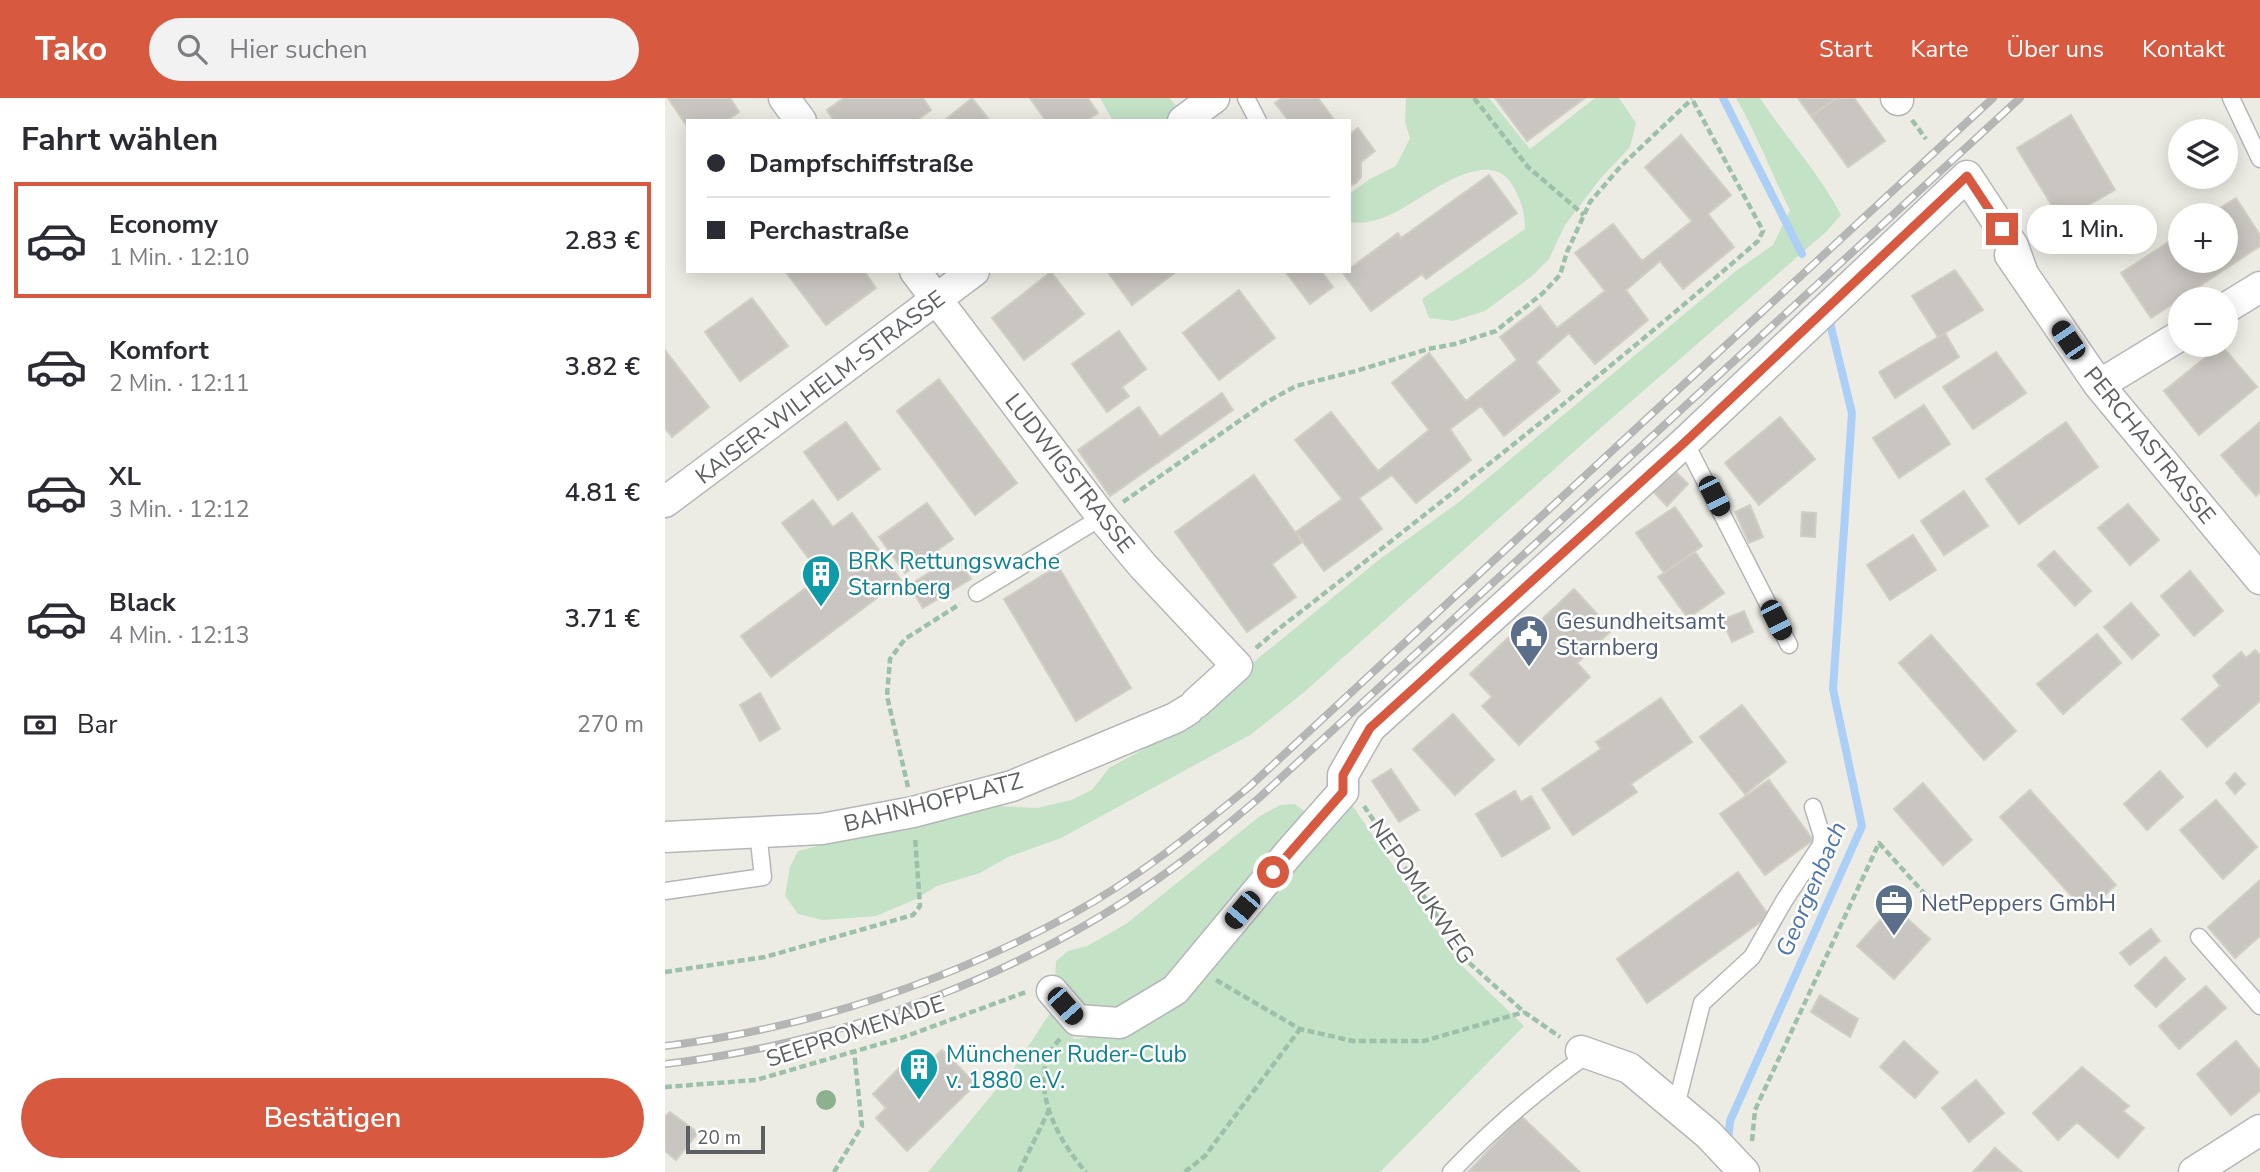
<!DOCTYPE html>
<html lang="de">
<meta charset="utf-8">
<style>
body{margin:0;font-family:"Nunito Sans",sans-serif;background:#f2f2f3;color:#2b2b33;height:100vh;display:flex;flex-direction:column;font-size:26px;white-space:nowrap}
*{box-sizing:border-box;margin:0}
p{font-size:23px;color:#7c7c81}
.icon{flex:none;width:38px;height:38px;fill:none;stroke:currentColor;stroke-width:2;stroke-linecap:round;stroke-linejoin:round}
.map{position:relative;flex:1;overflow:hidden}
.drawer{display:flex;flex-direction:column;background:#fff;width:665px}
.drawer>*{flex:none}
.banner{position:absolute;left:21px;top:21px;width:665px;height:154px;border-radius:0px;box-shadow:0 4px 18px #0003;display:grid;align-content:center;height:154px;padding:0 21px;background:#fff}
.controls{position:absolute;left:1503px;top:21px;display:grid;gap:14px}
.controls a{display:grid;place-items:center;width:70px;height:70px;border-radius:50%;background:#fff;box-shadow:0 4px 18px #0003;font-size:35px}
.scale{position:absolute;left:21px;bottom:18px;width:79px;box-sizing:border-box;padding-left:7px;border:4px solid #5c5f63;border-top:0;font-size:19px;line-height:24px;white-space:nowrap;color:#5c5f63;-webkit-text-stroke:5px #fff;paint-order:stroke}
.end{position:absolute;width:32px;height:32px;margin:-16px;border:9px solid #d75940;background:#fff;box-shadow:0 0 0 4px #fff}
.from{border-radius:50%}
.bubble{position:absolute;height:49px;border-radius:24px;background:#fff;box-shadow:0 4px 18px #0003;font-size:23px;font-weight:600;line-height:49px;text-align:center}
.car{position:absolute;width:21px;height:42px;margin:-21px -10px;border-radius:9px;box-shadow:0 0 5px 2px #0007;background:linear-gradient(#222 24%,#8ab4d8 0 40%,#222 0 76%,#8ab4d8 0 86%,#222 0)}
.banner b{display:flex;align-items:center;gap:24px;height:66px;font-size:26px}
.banner b+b{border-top:2px solid #e1e1e2}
.banner i{width:18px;height:18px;background:#2b2b33}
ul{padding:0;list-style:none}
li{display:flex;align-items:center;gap:21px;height:116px;margin:0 14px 10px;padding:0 7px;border:4px solid transparent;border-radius:0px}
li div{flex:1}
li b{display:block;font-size:26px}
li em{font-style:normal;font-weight:600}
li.active{border-color:#d75940}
li>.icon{width:63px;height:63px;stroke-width:1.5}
h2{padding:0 21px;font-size:32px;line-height:84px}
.pay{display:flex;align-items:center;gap:18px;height:77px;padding:0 21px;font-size:26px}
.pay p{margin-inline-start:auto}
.button{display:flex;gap:14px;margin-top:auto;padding:14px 21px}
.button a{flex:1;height:80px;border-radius:42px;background:#d75940;color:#fff;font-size:28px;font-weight:600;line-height:80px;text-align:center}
header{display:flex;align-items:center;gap:42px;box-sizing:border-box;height:98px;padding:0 35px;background:#d75940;color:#fff}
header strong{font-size:33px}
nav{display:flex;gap:38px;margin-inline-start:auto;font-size:24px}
.search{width:490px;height:63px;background:#f2f2f3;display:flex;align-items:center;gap:18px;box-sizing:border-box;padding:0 24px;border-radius:38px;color:#7c7c81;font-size:26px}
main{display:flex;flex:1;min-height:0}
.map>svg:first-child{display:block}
.green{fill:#c3e2c6}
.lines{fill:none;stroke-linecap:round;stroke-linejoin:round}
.stream{stroke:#abcff6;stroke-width:8}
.building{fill:#c9c6c1;stroke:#d1cec3;stroke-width:2}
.service-casing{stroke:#b5b6ba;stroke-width:19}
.minor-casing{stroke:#b5b6ba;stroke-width:33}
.path{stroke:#9cc0aa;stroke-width:4.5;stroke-dasharray:7 3.5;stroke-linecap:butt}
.service{stroke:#fff;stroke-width:16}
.minor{stroke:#fff;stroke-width:30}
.rail-casing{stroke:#b4b5b5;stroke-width:8}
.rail{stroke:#fff;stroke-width:5;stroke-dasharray:16;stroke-linecap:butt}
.tree{fill:#8db18e}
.route{stroke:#d75940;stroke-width:9}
.labels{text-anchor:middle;stroke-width:5;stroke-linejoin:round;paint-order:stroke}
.street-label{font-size:23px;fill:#5c5f63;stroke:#fff}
.culture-label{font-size:23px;fill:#0d838f;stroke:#fff;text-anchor:start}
.service-label{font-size:23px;fill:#4e5e75;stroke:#fff;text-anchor:start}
.water-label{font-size:24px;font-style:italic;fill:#4e75af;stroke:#fff}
</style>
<header>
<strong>Tako</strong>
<div class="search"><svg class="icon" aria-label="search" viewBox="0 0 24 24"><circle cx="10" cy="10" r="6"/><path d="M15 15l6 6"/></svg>Hier suchen</div>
<nav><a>Start</a><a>Karte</a><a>Über uns</a><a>Kontakt</a></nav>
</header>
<main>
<section class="drawer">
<h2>Fahrt wählen</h2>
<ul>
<li class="active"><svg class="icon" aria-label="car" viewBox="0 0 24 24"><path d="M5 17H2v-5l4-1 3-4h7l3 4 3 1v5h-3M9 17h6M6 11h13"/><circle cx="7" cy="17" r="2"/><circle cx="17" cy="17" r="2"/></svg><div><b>Economy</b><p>1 Min. · 12:10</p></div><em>2.83 €</em></li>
<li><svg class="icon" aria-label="car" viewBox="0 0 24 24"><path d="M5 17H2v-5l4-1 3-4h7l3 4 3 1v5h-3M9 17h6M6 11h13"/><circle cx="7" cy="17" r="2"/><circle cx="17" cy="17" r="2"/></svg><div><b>Komfort</b><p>2 Min. · 12:11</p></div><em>3.82 €</em></li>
<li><svg class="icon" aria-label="car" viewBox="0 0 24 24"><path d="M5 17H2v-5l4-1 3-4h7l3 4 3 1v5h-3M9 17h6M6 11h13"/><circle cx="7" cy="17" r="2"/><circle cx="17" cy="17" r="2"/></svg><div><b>XL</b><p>3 Min. · 12:12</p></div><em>4.81 €</em></li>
<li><svg class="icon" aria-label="car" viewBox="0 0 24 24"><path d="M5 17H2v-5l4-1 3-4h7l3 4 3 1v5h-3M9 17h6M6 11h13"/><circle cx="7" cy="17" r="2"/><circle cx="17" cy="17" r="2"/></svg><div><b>Black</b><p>4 Min. · 12:13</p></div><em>3.71 €</em></li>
</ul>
<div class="pay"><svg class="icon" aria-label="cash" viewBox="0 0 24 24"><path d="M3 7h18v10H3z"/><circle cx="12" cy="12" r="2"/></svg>Bar<p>270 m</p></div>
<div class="button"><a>Bestätigen</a></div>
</section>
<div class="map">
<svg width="1595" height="1074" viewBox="0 0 1595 1074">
<rect width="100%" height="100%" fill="#edece4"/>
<!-- green -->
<path class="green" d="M435 0H505L511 8 507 23H448Z
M741 0H824L865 51 930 0H954L971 25 965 49 935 81 900 127 884 161 867 178 820 213 788 223 764 220 757 201 860 131C860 115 857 105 849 90 826 43 759 100 731 114 718 121 699 127 684 124V96L705 81 731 68 745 40 740 24Z
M1071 0H1095C1121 40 1154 75 1176 117L1162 133 931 334 637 596 585 637 396 740 343 759 315 775 272 788 249 802 211 818 158 822 133 816 120 798 125 769 133 753 215 732 334 708 372 710 406 702 427 692 444 670 488 646 715 461 794 404 1071 173 1108 147 1125 112C1106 75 1092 36 1071 0Z
M685 704 795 866 859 928 715 1074H263L349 970 385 915 410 941 458 935 519 902 549 870Z
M630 706 643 716 511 881 448 915 408 909 390 883 391 863 403 853 422 848 461 826 595 718 615 707Z"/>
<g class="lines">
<!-- stream -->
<path class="stream" d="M1058 0 1137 156
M1063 1044 1065 1023 1197 728 1168 591 1187 315 1164 221"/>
</g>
<!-- building -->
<path class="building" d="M3 0H65L74 14 61 23H23V30Z
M179 0H258L266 12 251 23H169L162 12Z
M307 0 325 23H279Z
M365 0H423L433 15 421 23H381Z
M617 0H653L670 23H624L610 5Z
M830 0H920L862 43Z
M1133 0H1172L1146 18Z
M1172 0H1189L1220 43 1183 69 1146 18Z
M1406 17 1450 92 1396 123 1352 50Z
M693 30 710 53 696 64V79L691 85 684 88V37Z
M1016 37 1066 97 1043 116 1069 149 1018 191 995 163 961 192 983 222 930 266 904 235 871 264 895 293 839 338 816 308 785 331 806 362 751 405 727 377 694 400 717 431 659 473 631 434 677 401 630 342 666 314 713 373 764 332 727 285 764 255 801 303 852 262 835 239 875 208 892 230 940 193 910 155 948 126 977 163 1027 123 980 69Z
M824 77 852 115 761 181 757 176 706 213 678 175 684 173V171L733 135 736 140Z
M1571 100 1595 137V148L1486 220 1456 175 1516 136V163H1561V117H1544Z
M1290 172 1318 212 1273 239 1247 198Z
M120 173H199L211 190 161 227Z
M442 173H512L467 207Z
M620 173H656L668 189 645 206Z
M386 174 419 216 359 262 327 220Z
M574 192 610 240 554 282 518 235Z
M87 200 123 248 75 283 40 234Z
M454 233 481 271 457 289 464 298 442 314 407 266Z
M1280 235 1294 259 1230 300 1214 274Z
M1556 247 1592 289 1534 337 1499 293Z
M0 252 44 309 7 339 0 330Z
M1331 254 1361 295 1308 331 1278 289Z
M274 281 352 385 310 417 232 313Z
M557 295 568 312 445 398 413 352 474 309 495 339Z
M1259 307 1285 346 1234 380 1208 340Z
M1115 319 1150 361 1094 407 1060 365Z
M181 324 215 371 173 402 139 354Z
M1401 324 1433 369 1354 426 1321 381Z
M1595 324V394L1591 398 1556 357Z
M1007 370 1023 386 1002 408 986 391Z
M589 377 637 444 607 466 631 499 582 534 510 434Z
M1299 393 1323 428 1279 457 1256 423Z
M148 402 168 429 187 415 236 482 106 579 76 538 157 478 117 425Z
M262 405 288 441 240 475 214 439Z
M1463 406 1494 442 1465 467 1433 430Z
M1085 407 1098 439 1084 445 1070 414Z
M1010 409 1037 448 999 475 971 435Z
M1137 414 1151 415 1150 439 1136 438Z
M1248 437 1271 472 1225 502 1202 467Z
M1389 453 1426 493 1410 508 1373 467Z
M1030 454 1059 495 1023 520 993 479Z
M292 458 306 481 258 510 244 487Z
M393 468 466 590 411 623 339 501Z
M1525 473 1558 513 1529 538 1496 498Z
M909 491 947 532 912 565 925 579 854 647 817 608 827 599 805 576 866 518 873 525Z
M1466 505 1494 537 1467 561 1439 529Z
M1079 513 1088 534 1067 544 1057 522Z
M1432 536 1456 565 1398 616 1372 586Z
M1266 537 1351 633 1319 662 1234 565Z
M1590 552 1595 557V603L1542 649 1517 621 1555 588 1548 578 1576 554 1581 560Z
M95 595 115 631 95 643 75 607Z
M996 600 1027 644 966 686 972 694 908 737 877 691 936 651 931 644Z
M1077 607 1121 664 1080 696 1035 639Z
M788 616 829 662 790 697 748 651Z
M726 671 754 712 734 724 707 683Z
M1495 673 1518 699 1482 732 1459 706Z
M1570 675 1580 686 1570 696 1561 685Z
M1104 682 1148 742 1100 777 1055 716Z
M1258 685 1307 742 1278 767 1229 711Z
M1365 692 1451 787 1421 814 1335 719Z
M850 693 856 704 866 698 885 730 837 759 811 716Z
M1551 702 1592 749 1558 781 1515 732Z
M1073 774 1104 818 982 905 952 861Z
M1595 782V838L1570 860 1543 829Z
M1228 808 1265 841 1229 881 1192 848Z
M1486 831 1495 843 1465 867 1455 855Z
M1500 859 1520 881 1491 909 1470 888Z
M1541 888 1561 910 1514 951 1494 928Z
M1155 897 1193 921 1185 939 1146 914Z
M1239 943 1273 974 1250 1000 1215 969Z
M1571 943 1595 972V993L1566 1017 1532 976Z
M277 952 311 986 242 1053 211 1020 221 1010 208 996 240 964 252 976Z
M1417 969 1464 1008 1458 1013 1479 1030 1453 1060 1412 1024 1393 1042 1368 1015Z
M1311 982 1339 1015 1304 1044 1277 1010Z
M5 1014 33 1035 11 1062 0 1053V1018Z
M856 1018 915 1074H803Z
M1330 1050 1357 1074H1308Z"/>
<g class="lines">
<!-- service casing -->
<g class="service-casing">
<path id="service" d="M581 0 593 23
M1566 0 1595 61
M1020 344 1124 547
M312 495 437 419
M0 793 98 779 93 734
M1534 839 1595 908
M1011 1008 1037 905 1087 859 1119 803 1156 747 1157 738 1148 709
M786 1074C828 1030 874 991 923 956"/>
</g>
<!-- minor casing -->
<g class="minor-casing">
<path id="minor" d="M119 0 136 23
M1231 0 1233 2
M518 23 549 0
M1345 157 1434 287 1595 481
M250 173 437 419 478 468 572 568 531 605
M1561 210 1595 189
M1434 287 1516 237
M0 404 309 173
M0 739 157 731 248 714 347 688 510 620 523 612
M387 893 412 922 455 925 510 892 624 755 678 694V677L705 630 1020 344 1302 78 1348 148 1357 173
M916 953 964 970 1043 1036 1079 1074
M1529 1074 1595 1032"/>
</g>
<!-- path -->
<path class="path" d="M809 0 863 69 919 117
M1247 22 1261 41
M458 404 600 305 631 288 691 273 763 251 790 246 831 233 878 195 895 177 902 154 925 104 956 68 1027 1
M591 550 611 533C774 406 937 279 1093 143L1098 133 1027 1
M243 689 222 598 225 561 240 541 295 506
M699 708 802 863 859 914 895 939
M0 874 100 859 248 817 255 808 250 739
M551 882 635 931 688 943H759L859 914
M395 941C358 979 392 1042 421 1074
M0 989 91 982 239 939 361 894
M1087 1043 1090 1012 1214 745 1268 805
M169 1074 197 1028 189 953
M354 1074 384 1012
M520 1074 540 1058 635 931"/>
<!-- service -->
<use href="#service" class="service"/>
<!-- minor -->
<use href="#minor" class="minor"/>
<!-- rail casing -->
<g class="rail-casing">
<path id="rail" d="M0 948C143 930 280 885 407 816 471 781 528 735 584 689L1328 0
M0 966C179 945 367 875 512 767 540 746 567 723 594 700L1355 0"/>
</g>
<!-- rail -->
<use href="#rail" class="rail"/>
</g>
<!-- trees -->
<circle class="tree" cx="161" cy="1002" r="10"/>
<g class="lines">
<!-- route -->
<path class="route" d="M608 774 678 694V677L705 630 1020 344 1302 78 1337 131"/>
</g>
<!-- icons -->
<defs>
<g id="building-pin" transform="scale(2.0125)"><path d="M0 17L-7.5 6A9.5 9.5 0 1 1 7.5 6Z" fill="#0f9aa8" stroke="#fff"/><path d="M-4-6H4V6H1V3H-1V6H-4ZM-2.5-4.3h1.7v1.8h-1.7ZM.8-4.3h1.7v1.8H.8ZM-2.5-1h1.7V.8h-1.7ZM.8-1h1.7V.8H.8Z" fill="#fff"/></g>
<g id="civic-pin" transform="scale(2.0125)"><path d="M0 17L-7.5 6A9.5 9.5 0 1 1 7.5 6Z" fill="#5c6f8a" stroke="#fff"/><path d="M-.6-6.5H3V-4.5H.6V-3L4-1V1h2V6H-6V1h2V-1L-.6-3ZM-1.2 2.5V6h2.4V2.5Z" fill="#fff"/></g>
<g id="office-pin" transform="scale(2.0125)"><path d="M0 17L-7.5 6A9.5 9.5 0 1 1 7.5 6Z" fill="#5c6f8a" stroke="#fff"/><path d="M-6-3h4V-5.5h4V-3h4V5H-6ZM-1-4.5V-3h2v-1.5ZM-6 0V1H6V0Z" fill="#fff"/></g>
</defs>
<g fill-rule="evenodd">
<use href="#building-pin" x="156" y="476"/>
<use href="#civic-pin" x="864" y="536"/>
<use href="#office-pin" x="1229" y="805"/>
<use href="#building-pin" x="254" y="969"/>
</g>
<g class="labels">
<!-- street labels -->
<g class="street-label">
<text transform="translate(155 289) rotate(-37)" y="8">KAISER-WILHELM-STRASSE</text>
<text transform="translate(1485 347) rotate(51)" y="8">PERCHASTRASSE</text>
<text transform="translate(405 375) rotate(52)" y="8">LUDWIGSTRASSE</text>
<text transform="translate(268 704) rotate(-14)" y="8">BAHNHOFPLATZ</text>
<text transform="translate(757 793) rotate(56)" y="8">NEPOMUKWEG</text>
<text transform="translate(190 933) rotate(-18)" y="8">SEEPROMENADE</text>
</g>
<!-- culture labels -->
<g class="culture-label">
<text x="183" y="471">BRK Rettungswache<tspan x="183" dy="26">Starnberg</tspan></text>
<text x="281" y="964">Münchener Ruder-Club<tspan x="281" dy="26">v. 1880 e.V.</tspan></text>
</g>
<!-- service labels -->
<g class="service-label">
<text x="891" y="531">Gesundheitsamt<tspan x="891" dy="26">Starnberg</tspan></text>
<text x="1256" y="813">NetPeppers GmbH</text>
</g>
<!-- water labels -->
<g class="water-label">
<text transform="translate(1146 791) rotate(-67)" y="8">Georgenbach</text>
</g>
</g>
</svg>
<div class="controls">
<a><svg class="icon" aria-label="layers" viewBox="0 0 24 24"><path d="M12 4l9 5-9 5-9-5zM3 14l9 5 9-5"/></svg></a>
<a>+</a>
<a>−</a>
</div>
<div class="scale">20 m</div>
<i class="end from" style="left:608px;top:774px"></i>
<i class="end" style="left:1337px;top:131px"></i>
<div class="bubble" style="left:1362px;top:107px;width:130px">1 Min.</div>
<i class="car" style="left:1403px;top:242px;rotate:326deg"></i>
<i class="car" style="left:1049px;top:398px;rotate:153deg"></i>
<i class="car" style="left:1111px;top:522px;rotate:153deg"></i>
<i class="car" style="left:577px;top:812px;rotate:220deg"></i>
<i class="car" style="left:400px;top:908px;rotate:139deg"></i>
<div class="banner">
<b><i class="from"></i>Dampfschiffstraße</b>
<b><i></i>Perchastraße</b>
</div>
</div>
</main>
